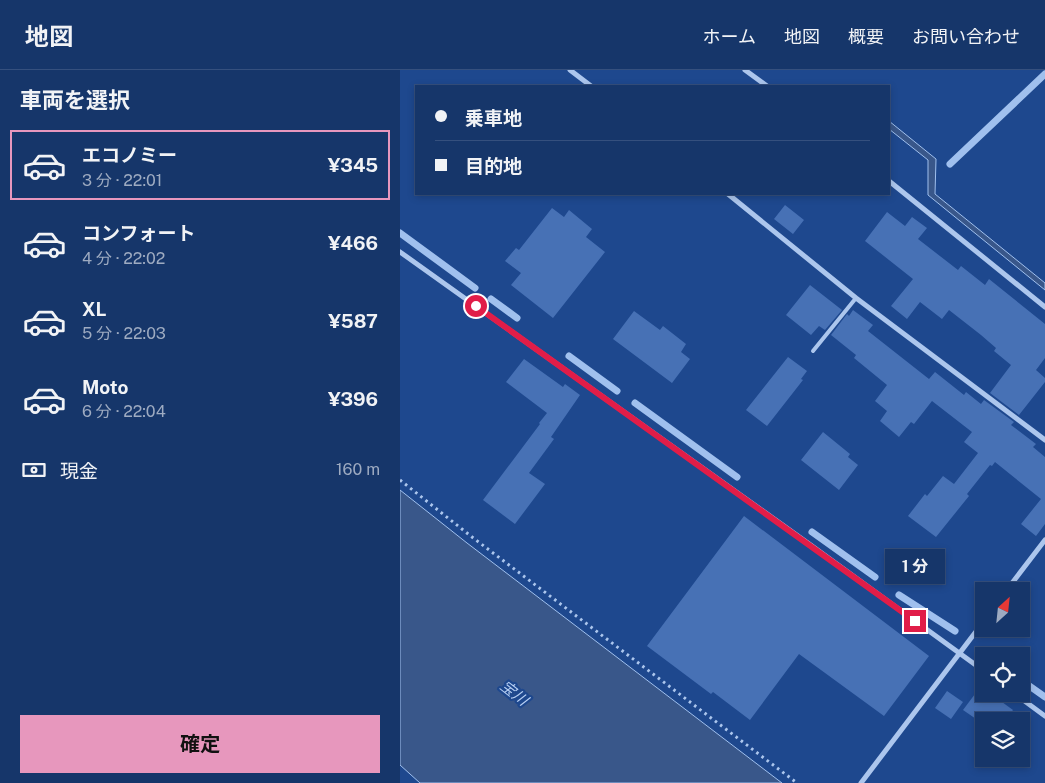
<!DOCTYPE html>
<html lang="ja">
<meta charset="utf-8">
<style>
body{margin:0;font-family:"Public Sans","Noto Sans JP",sans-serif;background:#234172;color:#f1f3f6;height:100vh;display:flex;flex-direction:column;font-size:19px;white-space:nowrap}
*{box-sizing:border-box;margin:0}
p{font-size:16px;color:#9eabc1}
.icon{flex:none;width:28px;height:28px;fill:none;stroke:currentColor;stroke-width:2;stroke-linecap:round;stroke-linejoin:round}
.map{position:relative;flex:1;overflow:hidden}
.panel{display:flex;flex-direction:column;background:#16366a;width:400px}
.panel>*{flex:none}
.hud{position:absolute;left:15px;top:15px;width:475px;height:110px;border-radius:0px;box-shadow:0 2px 8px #0003,0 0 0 1px #35507e;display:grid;align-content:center;height:110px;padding:0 20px;background:#16366a}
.needle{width:32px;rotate:27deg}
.tools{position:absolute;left:575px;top:512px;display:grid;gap:10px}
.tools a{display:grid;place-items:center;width:55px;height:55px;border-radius:0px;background:#16366a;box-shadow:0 2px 8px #0003,0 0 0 1px #35507e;font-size:25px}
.end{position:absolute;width:22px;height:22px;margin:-11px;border:6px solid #e11d48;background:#fff;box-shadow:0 0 0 2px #fff}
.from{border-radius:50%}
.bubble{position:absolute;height:35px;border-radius:0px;background:#16366a;box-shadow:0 2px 8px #0003,0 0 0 1px #35507e;font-size:16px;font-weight:700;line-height:35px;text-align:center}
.hud b{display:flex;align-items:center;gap:18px;height:48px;font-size:19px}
.hud b+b{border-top:1px solid #35507e}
.hud i{width:12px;height:12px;background:#f1f3f6}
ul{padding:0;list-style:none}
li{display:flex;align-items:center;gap:15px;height:70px;margin:0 10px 8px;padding:0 10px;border:2px solid transparent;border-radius:0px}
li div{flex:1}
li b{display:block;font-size:19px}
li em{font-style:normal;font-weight:700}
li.active{border-color:#e797bd}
li>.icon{width:45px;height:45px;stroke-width:1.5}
h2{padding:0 20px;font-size:22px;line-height:60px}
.pay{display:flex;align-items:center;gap:12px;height:55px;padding:0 20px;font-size:19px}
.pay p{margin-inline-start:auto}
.cta{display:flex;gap:10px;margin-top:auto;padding:10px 20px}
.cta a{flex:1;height:58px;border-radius:0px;background:#e797bd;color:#111;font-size:20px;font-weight:700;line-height:58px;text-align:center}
header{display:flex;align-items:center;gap:30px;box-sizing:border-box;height:70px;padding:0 25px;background:#16366a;border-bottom:1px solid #35507e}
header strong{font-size:24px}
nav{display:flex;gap:28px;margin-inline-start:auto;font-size:18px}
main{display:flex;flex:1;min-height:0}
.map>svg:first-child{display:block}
.water{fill:#39578a;stroke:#a0c0ee}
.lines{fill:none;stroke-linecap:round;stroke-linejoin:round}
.stream{stroke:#a0c0ee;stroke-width:7}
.building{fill:#4771b5}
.path{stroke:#acc6ed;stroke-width:3;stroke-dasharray:2.5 4;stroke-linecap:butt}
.service{stroke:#acc6ed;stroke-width:4}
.minor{stroke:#acc6ed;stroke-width:5}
.route{stroke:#e11d48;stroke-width:6}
.labels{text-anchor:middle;stroke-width:4.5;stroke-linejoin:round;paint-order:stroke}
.water-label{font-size:15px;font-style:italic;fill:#b8d0f4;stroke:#1e488e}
</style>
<header>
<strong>地図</strong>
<nav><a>ホーム</a><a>地図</a><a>概要</a><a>お問い合わせ</a></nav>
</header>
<main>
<section class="panel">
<h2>車両を選択</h2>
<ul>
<li class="active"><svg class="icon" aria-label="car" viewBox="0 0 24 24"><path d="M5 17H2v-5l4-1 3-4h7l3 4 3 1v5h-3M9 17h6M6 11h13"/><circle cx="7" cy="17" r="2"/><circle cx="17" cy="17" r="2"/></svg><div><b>エコノミー</b><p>3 分 · 22:01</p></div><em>¥345</em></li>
<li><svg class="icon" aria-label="car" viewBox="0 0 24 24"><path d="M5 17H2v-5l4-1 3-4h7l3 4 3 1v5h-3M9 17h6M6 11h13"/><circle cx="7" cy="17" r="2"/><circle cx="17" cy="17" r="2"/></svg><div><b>コンフォート</b><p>4 分 · 22:02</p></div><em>¥466</em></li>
<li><svg class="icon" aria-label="car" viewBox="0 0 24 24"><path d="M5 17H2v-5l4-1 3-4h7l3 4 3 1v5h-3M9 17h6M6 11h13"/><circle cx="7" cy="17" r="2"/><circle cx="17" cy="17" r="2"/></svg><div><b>XL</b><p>5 分 · 22:03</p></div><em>¥587</em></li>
<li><svg class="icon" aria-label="car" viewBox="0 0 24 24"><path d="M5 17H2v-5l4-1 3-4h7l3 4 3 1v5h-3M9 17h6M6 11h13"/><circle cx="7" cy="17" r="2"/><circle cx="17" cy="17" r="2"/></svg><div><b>Moto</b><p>6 分 · 22:04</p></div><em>¥396</em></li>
</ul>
<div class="pay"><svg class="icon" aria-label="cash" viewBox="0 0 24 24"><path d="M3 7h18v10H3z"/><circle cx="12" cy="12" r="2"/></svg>現金<p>160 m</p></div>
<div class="cta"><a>確定</a></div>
</section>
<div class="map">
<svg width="645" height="713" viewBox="0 0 645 713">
<rect width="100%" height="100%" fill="#1e488e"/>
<!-- water -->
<path class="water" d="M489 51 536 89 535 124 645 213V220L528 125V90L489 59Z
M0 420 67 473 382 713H20L0 695Z"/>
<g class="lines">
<!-- stream -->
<path class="stream" d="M550 94 645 4
M0 163 75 218
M91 229 117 248
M169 286 217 321
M235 333 337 407
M412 462 475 507
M499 525 555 561
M583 582 589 586
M621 610 645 627"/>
</g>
<!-- building -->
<path class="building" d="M385 135 404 150 393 164 374 149Z
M152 138 164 147 169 140 192 159 186 167 205 182 153 248 111 215 121 203 105 191 116 178 119 180Z
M487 142 505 156 512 147 527 158 518 169 558 200 561 196 585 215 589 209 645 254V288L636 300 645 308V312L619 345 590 323 611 295 594 281 596 278 581 265 549 240 542 249 520 232 507 249 491 236 513 209 465 171Z
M410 215 442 240 425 260 419 256 411 265 386 245Z
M453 240 473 255 468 261 529 309 535 302 564 325 566 322 581 334 584 330 614 352 611 355 636 374 633 377 645 387V454L636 466 621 454 641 429 595 392 592 396 590 395 567 424 569 426 536 467 508 446 525 424 527 426 543 406 554 414 578 383 564 372 572 362 532 331 514 354 511 352 499 367 480 351 487 341 475 331 487 315 454 288 456 285 431 265 447 244 449 246Z
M234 241 260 260 263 256 286 274 281 282 290 289 272 313 213 269Z
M388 287 407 301 401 309 403 310 367 356 346 340Z
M124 289 163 317 165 314 180 325 151 367 154 369 129 403 145 414 115 454 83 430 140 354 139 353 147 343 106 312Z
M423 362 450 384 448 387 458 395 439 420 401 390Z
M344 446 529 586 484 646 399 584 350 650 313 622 311 624 247 576Z
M581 616 584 618V624H591L613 640 604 651H579L563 640Z
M547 621 563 632 551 649 535 638Z"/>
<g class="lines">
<!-- path -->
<path class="path" d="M0 410 72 467 397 713"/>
<!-- service -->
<path class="service" d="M413 281 456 228"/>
<!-- minor -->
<path class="minor" d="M170 0 191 16
M345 0 367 16
M489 111 645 237
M328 124 456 228 645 370
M0 182 412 476 584 601
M606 521 645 470
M615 624 645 646
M461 713 584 551"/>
</g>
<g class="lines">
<!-- route -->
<path class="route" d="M76 236 515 551"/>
</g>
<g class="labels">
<!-- water labels -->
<g class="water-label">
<text transform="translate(114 623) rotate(38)" y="5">宝川</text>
</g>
</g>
</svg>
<div class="tools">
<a><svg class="needle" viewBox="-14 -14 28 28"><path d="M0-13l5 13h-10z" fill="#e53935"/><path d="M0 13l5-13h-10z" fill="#9eabc1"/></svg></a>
<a><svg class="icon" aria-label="locate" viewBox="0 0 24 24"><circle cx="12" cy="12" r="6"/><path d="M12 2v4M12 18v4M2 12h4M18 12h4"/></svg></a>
<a><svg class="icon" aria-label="layers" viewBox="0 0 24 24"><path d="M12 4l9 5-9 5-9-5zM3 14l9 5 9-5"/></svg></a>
</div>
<i class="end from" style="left:76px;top:236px"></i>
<i class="end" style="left:515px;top:551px"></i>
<div class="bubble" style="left:485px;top:479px;width:60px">1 分</div>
<div class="hud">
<b><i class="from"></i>乗車地</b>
<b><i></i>目的地</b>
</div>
</div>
</main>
